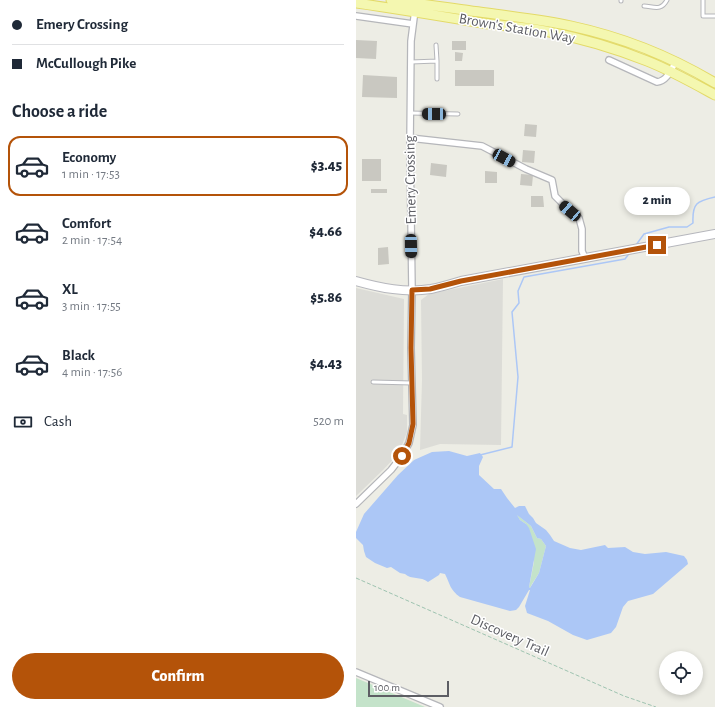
<!DOCTYPE html>
<meta charset="utf-8">
<style>
body{margin:0;font-family:"Alegreya Sans",sans-serif;background:#f6f6f7;color:#1f2937;height:100vh;display:flex;flex-direction:column;font-size:15px;white-space:nowrap}
*{box-sizing:border-box;margin:0}
p{font-size:13px;color:#747a83}
.icon{flex:none;width:22px;height:22px;fill:none;stroke:currentColor;stroke-width:2;stroke-linecap:round;stroke-linejoin:round}
.map{position:relative;flex:1;overflow:hidden}
.details{display:flex;flex-direction:column;background:#fff;width:356px}
.details>*{flex:none}
.top-card{display:grid;align-content:center;height:88px;padding:0 12px;background:#fff}
.fabs{position:absolute;left:303px;top:651px;display:grid;gap:8px}
.fabs a{display:grid;place-items:center;width:44px;height:44px;border-radius:50%;background:#fff;box-shadow:0 2px 6px #0003;font-size:20px}
.scale{position:absolute;left:12px;bottom:10px;width:81px;box-sizing:border-box;padding-left:4px;border:2px solid #5d5e64;border-top:0;font-size:11px;line-height:14px;white-space:nowrap;color:#5d5e64;-webkit-text-stroke:3px #fff;paint-order:stroke}
.end{position:absolute;width:18px;height:18px;margin:-9px;border:5px solid #b45309;background:#fff;box-shadow:0 0 0 2px #fff}
.from{border-radius:50%}
.bubble{position:absolute;height:28px;border-radius:14px;background:#fff;box-shadow:0 2px 6px #0003;font-size:13px;font-weight:800;line-height:28px;text-align:center}
.car{position:absolute;width:12px;height:24px;margin:-12px -6px;border-radius:5px;box-shadow:0 0 3px 1px #0007;background:linear-gradient(#222 24%,#8ab4d8 0 40%,#222 0 76%,#8ab4d8 0 86%,#222 0)}
.top-card b{display:flex;align-items:center;gap:14px;height:38px;font-size:15px}
.top-card b+b{border-top:1px solid #e0e1e3}
.top-card i{width:10px;height:10px;background:#1f2937}
ul{padding:0;list-style:none}
li{display:flex;align-items:center;gap:12px;height:60px;margin:0 8px 6px;padding:0 4px;border:2px solid transparent;border-radius:12px}
li div{flex:1}
li b{display:block;font-size:15px}
li em{font-style:normal;font-weight:800}
li.active{border-color:#b45309}
li>.icon{width:36px;height:36px;stroke-width:1.5}
h2{padding:0 12px;font-size:18px;line-height:48px}
.pay{display:flex;align-items:center;gap:10px;height:44px;padding:0 12px;font-size:15px}
.pay p{margin-inline-start:auto}
.cta{display:flex;gap:8px;margin-top:auto;padding:8px 12px}
.cta a{flex:1;height:46px;border-radius:24px;background:#b45309;color:#fff;font-size:16px;font-weight:800;line-height:46px;text-align:center}
main{display:flex;flex:1;min-height:0}
.map>svg:first-child{display:block}
.industrial{fill:#dcdcd7}
.green{fill:#c4e3ca}
.water{fill:#acc7f6;fill-rule:evenodd}
.lines{fill:none;stroke-linecap:round;stroke-linejoin:round}
.stream{stroke:#acc7f6;stroke-width:1.5}
.building{fill:#c9c8c1}
.lane-casing{stroke:#b5b6ba;stroke-width:5}
.street-casing{stroke:#b5b6ba;stroke-width:8}
.secondary-casing{stroke:#b6b7bd;stroke-width:10}
.primary-casing{stroke:#e3da68;stroke-width:11}
.path{stroke:#9ec3b0;stroke-width:1;stroke-dasharray:4 2;stroke-linecap:butt}
.lane{stroke:#fff;stroke-width:3}
.street{stroke:#fff;stroke-width:5.5}
.secondary{stroke:#fff;stroke-width:8}
.primary{stroke:#f4f7b0;stroke-width:9}
.route{stroke:#b45309;stroke-width:5}
.labels{text-anchor:middle;stroke-width:3;stroke-linejoin:round;paint-order:stroke}
.street-label{font-size:15px;fill:#5d5e64;stroke:#fff}
</style>
<main>
<section class="details">
<div class="top-card">
<b><i class="from"></i>Emery Crossing</b>
<b><i></i>McCullough Pike</b>
</div>
<h2>Choose a ride</h2>
<ul>
<li class="active"><svg class="icon" aria-label="car" viewBox="0 0 24 24"><path d="M5 17H2v-5l4-1 3-4h7l3 4 3 1v5h-3M9 17h6M6 11h13"/><circle cx="7" cy="17" r="2"/><circle cx="17" cy="17" r="2"/></svg><div><b>Economy</b><p>1 min · 17:53</p></div><em>$3.45</em></li>
<li><svg class="icon" aria-label="car" viewBox="0 0 24 24"><path d="M5 17H2v-5l4-1 3-4h7l3 4 3 1v5h-3M9 17h6M6 11h13"/><circle cx="7" cy="17" r="2"/><circle cx="17" cy="17" r="2"/></svg><div><b>Comfort</b><p>2 min · 17:54</p></div><em>$4.66</em></li>
<li><svg class="icon" aria-label="car" viewBox="0 0 24 24"><path d="M5 17H2v-5l4-1 3-4h7l3 4 3 1v5h-3M9 17h6M6 11h13"/><circle cx="7" cy="17" r="2"/><circle cx="17" cy="17" r="2"/></svg><div><b>XL</b><p>3 min · 17:55</p></div><em>$5.86</em></li>
<li><svg class="icon" aria-label="car" viewBox="0 0 24 24"><path d="M5 17H2v-5l4-1 3-4h7l3 4 3 1v5h-3M9 17h6M6 11h13"/><circle cx="7" cy="17" r="2"/><circle cx="17" cy="17" r="2"/></svg><div><b>Black</b><p>4 min · 17:56</p></div><em>$4.43</em></li>
</ul>
<div class="pay"><svg class="icon" aria-label="cash" viewBox="0 0 24 24"><path d="M3 7h18v10H3z"/><circle cx="12" cy="12" r="2"/></svg>Cash<p>520 m</p></div>
<div class="cta"><a>Confirm</a></div>
</section>
<div class="map">
<svg width="359" height="707" viewBox="0 0 359 707">
<rect width="100%" height="100%" fill="#edede5"/>
<!-- industrial -->
<path class="industrial" d="M147 279 145 445 84 444 64 450 66 380 65 300 73 294Z
M0 288 48 299 47 414 51 415V432L43 453 27 470 0 496Z"/>
<!-- green -->
<path class="green" d="M160 514 175 526 181 538 185 539 190 546 183 573 176 584 174 588 173 587 178 562 170 524 164 520Z
M0 678 69 707H0Z"/>
<!-- water -->
<path class="water" d="M93 451 111 456 124 453 127 457 123 466V475L138 489H145L151 498 159 508 163 506H169L173 514 177 518 180 523 190 530 194 535 198 541 214 548 225 550 249 545 252 548 269 547 277 552 289 554 310 552 328 556 331 560 332 564 297 594 272 601 267 607 260 627 255 633 231 640 217 635 192 621 171 613 169 606 174 590H173L163 607 160 610 154 611 104 597C94 590 94 584 89 574L84 573 83 575 72 582C65 576 55 580 49 574L44 573 35 567 31 568 19 563 10 557 8 551 7 545 0 538V532L8 514 42 475 58 460 76 452ZM161 515 175 526 181 538 185 539 190 546 183 573 174 588 173 587 180 549 173 528 170 524 164 520Z"/>
<g class="lines">
<!-- stream -->
<path class="stream" d="M280 245 288 234 313 227H331L337 223C336 203 341 201 359 197
M124 455 156 447 162 377 156 312 163 303 162 291 168 277 269 259 272 255"/>
</g>
<!-- building -->
<path class="building" d="M0 40 21 41 20 59 0 58Z
M96 41H110V50H96Z
M99 52 107 53 106 61H99Z
M99 70H138V86H99Z
M7 75 41 77V98L6 97Z
M169 124 181 125 180 137 168 136Z
M167 150 179 151 178 163 166 162Z
M6 159H25V181H6Z
M75 163 91 165 90 177 74 175Z
M129 171 141 172V183H129Z
M165 174 177 175 176 186 164 185Z
M15 189H31V193H15Z
M175 196H187L188 207H175Z
M32 247 33 264 22 265V248Z"/>
<g class="lines">
<!-- lane casing -->
<g class="lane-casing">
<path id="lane" d="M347 0V16H359
M265 1V0
M288 6C299 7 305 11 311 0
M81 61V79
M55 62 81 61 80 45
M54 113 102 114
M17 382 56 383"/>
</g>
<!-- street casing -->
<g class="street-casing">
<path id="street" d="M0 16 57 24
M253 60 301 82C311 81 315 70 320 61
M54 138 126 146 170 169 196 180 199 196 206 203 223 218 226 229V251L229 258
M0 504 35 470 46 456 53 443 57 425 55 348 56 290 54 145 55 41 59 10
M0 672 84 707"/>
</g>
<!-- secondary casing -->
<g class="secondary-casing">
<path id="secondary" d="M0 281C25 288 49 293 75 289 85 287 95 284 105 281L359 234"/>
</g>
<!-- primary casing -->
<g class="primary-casing">
<path id="primary" d="M35 0C67 4 99 9 131 13 159 17 188 20 215 26 266 37 314 56 359 83
M0 3C42 9 84 16 126 23 147 26 169 27 189 31 224 38 259 48 291 61 314 70 337 83 359 95"/>
</g>
<!-- path -->
<path class="path" d="M0 578 268 696 300 707"/>
<!-- lane -->
<use href="#lane" class="lane"/>
<!-- street -->
<use href="#street" class="street"/>
<!-- secondary -->
<use href="#secondary" class="secondary"/>
<!-- primary -->
<use href="#primary" class="primary"/>
</g>
<g class="lines">
<!-- route -->
<path class="route" d="M46 456 53 443 57 424 55 348 56 290 74 289 105 281 301 245"/>
</g>
<g class="labels">
<!-- street labels -->
<g class="street-label">
<text transform="translate(161 28) rotate(10)" y="5">Brown's Station Way</text>
<text transform="translate(54 180) rotate(-91)" y="5">Emery Crossing</text>
<text transform="translate(154 635) rotate(24)" y="5">Discovery Trail</text>
</g>
</g>
</svg>
<div class="fabs">
<a><svg class="icon" aria-label="locate" viewBox="0 0 24 24"><circle cx="12" cy="12" r="6"/><path d="M12 2v4M12 18v4M2 12h4M18 12h4"/></svg></a>
</div>
<div class="scale">100 m</div>
<i class="end from" style="left:46px;top:456px"></i>
<i class="end" style="left:301px;top:245px"></i>
<div class="bubble" style="left:268px;top:187px;width:66px">2 min</div>
<i class="car" style="left:78px;top:114px;rotate:271deg"></i>
<i class="car" style="left:148px;top:158px;rotate:118deg"></i>
<i class="car" style="left:214px;top:211px;rotate:311deg"></i>
<i class="car" style="left:55px;top:246px;rotate:179deg"></i>
</div>
</main>
